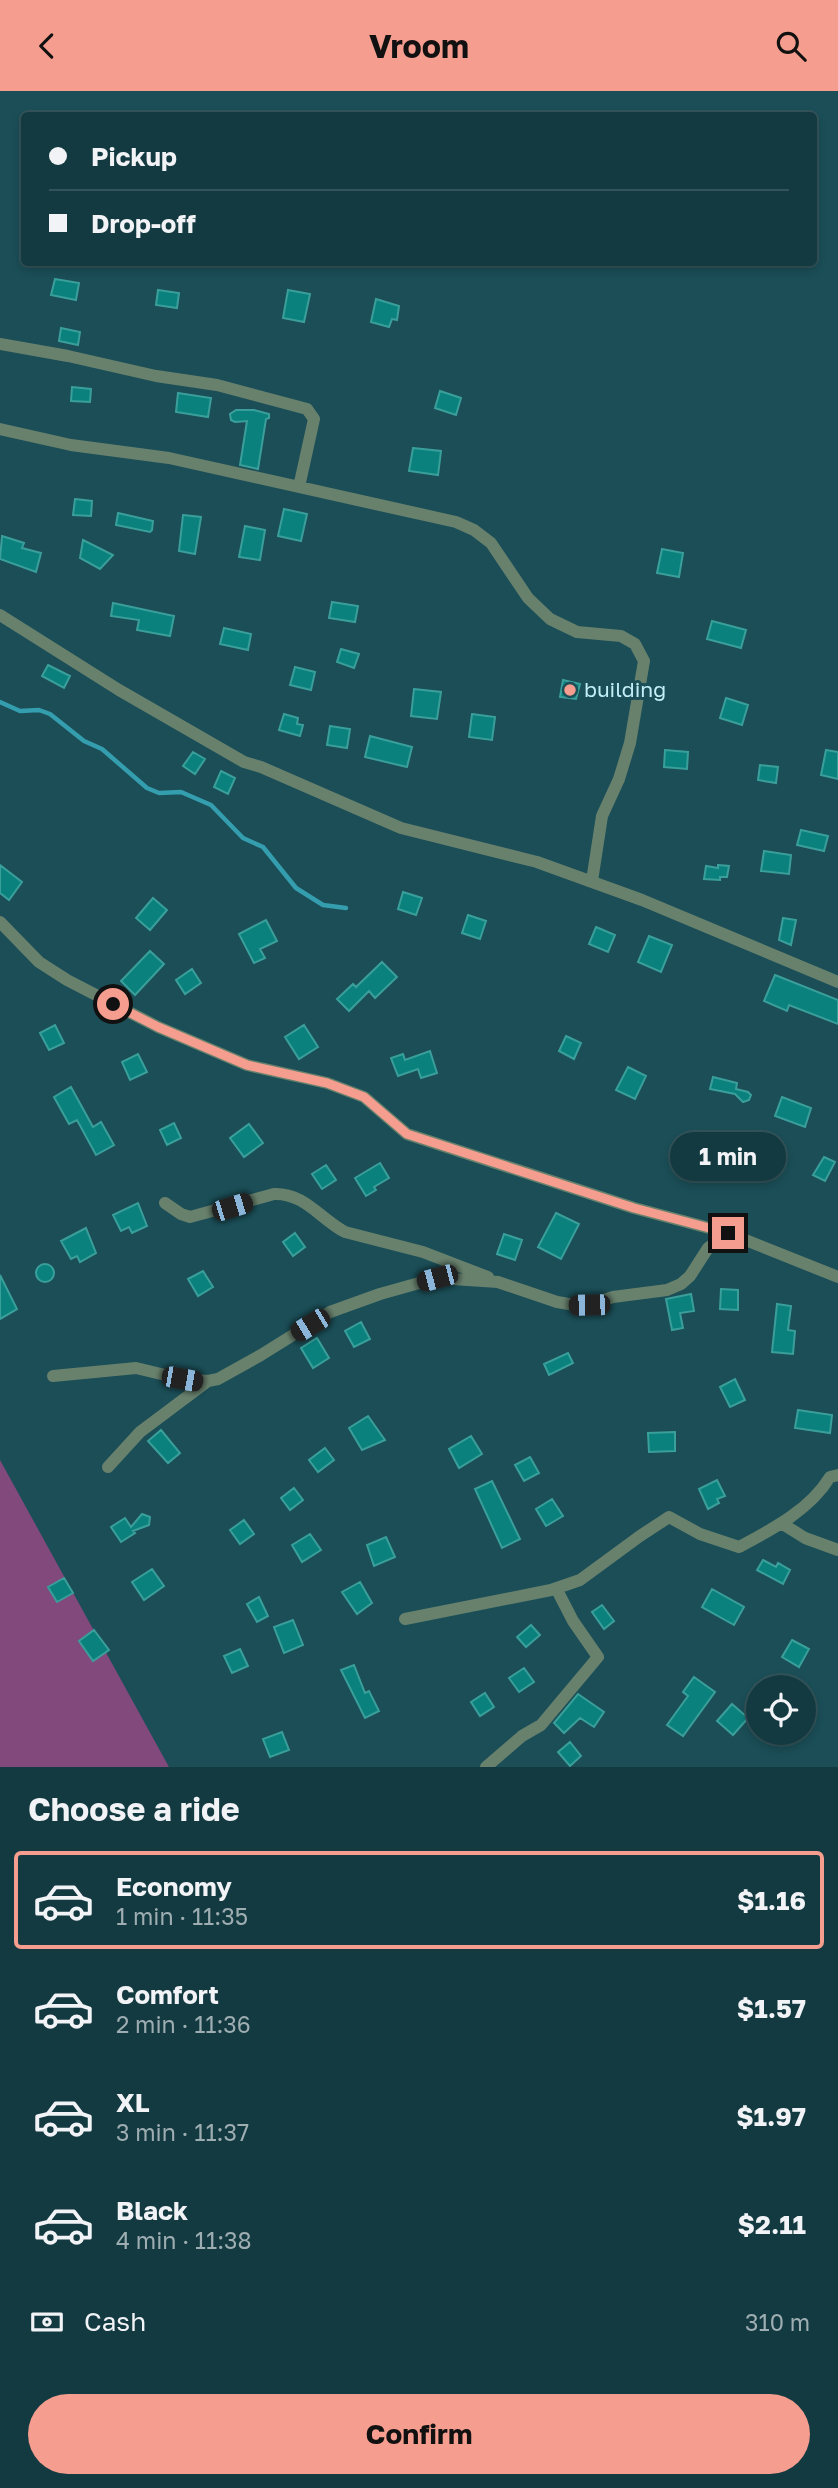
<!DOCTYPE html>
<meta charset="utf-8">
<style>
body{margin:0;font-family:"Golos Text",sans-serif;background:#1d4148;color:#f1f3f6;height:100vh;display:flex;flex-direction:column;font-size:26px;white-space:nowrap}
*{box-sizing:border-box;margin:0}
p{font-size:23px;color:#9dadb1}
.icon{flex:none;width:38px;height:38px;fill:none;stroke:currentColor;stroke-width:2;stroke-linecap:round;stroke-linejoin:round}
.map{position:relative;height:1676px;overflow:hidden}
.sheet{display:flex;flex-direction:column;background:#143a41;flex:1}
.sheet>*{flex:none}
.top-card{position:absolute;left:21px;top:21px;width:796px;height:154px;border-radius:7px;box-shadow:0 4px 10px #0003,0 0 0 2px #33545a;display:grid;align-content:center;height:154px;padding:0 28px;background:#143a41}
.buttons{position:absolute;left:746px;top:1584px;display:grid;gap:14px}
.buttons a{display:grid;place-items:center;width:70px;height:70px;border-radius:50%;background:#143a41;box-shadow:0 4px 10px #0003,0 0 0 2px #33545a;font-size:35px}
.end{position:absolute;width:32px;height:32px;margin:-16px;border:9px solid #f59d8e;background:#111;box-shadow:0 0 0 4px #111}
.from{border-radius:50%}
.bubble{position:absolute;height:49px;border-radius:24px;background:#143a41;box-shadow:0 4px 10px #0003,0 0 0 2px #33545a;font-size:23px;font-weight:700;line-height:49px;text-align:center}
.car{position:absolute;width:21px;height:42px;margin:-21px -10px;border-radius:9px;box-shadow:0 0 5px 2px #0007;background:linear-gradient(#222 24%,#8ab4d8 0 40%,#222 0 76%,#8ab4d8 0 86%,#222 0)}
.top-card b{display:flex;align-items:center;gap:24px;height:66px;font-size:26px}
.top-card b+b{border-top:2px solid #33545a}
.top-card i{width:18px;height:18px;background:#f1f3f6}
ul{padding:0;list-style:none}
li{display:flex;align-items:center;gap:21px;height:98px;margin:0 14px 10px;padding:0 14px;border:4px solid transparent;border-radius:7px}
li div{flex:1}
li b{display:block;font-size:26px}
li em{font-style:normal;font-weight:700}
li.on{border-color:#f59d8e}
li>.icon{width:63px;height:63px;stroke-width:1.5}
h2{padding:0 28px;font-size:32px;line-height:84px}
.pay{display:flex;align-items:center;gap:18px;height:77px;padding:0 28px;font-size:26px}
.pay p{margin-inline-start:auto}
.cta{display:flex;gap:14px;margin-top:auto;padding:14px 28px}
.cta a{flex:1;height:80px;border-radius:42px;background:#f59d8e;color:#111;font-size:28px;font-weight:700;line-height:80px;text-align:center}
header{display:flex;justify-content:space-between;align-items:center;height:91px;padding:0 28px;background:#f59d8e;color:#111;font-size:32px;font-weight:700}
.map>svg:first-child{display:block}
.green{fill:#81497c}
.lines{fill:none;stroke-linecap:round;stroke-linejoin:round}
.stream{stroke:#349eaf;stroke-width:4.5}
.building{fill:#0b817d;stroke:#3a9f9a;stroke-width:2}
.minor{stroke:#68816d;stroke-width:12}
.route{stroke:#f59d8e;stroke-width:9}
.poi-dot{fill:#f59d8e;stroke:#1b4e57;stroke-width:2.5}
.labels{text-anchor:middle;stroke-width:6;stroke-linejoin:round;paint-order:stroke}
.poi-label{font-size:21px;fill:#c3eff7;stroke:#1b4e57;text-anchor:start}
</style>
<header><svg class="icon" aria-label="back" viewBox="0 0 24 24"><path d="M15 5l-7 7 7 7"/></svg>Vroom<svg class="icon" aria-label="search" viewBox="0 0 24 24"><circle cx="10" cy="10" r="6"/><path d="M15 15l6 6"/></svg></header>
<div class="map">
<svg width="838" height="1676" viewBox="0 0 838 1676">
<rect width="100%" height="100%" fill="#1b4e57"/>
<!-- green -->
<path class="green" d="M0 1369 169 1676H0Z"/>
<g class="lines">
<!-- stream -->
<path class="stream" d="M0 611 20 620 39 619 50 623 84 650 102 658 147 697 159 702 181 701 211 714 243 747 263 756 296 797 323 814 346 817"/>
</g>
<!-- building -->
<path class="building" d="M55 188 79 192 76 209 51 204Z
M158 199 179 202 177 217 156 214Z
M288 199 310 203 304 231 283 227Z
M376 208 399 215 397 229 392 228 389 236 371 231Z
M61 237 80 241 78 254 59 250Z
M72 296 91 298 90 311 71 310Z
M440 300 461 307 456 324 435 317Z
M178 302 211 307 208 326 176 321Z
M236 319H254L269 323V327L266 328 258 378 240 374 247 330 235 331 231 329 230 323Z
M413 357 441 360 438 384 409 380Z
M75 408 92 410 91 425 73 424Z
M284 418 307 423 301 450 278 445Z
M118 422 153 430 152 439 150 441 116 434Z
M183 424 201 426 195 463 179 460Z
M245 435 265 439 260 469 239 466Z
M2 445 24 452 22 457 41 462 36 481 0 468Z
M83 449 113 464 100 478 80 467Z
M662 458 683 462 679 486 657 482Z
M332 511 358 515 355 531 329 527Z
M113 512 174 525 170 545 137 539 139 529 111 525Z
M712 530 746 539 741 557 707 548Z
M224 537 251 543 248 559 220 553Z
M341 558 359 563 354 577 337 571Z
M48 574 70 585 64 597 42 585Z
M295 576 315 581 311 599 290 594Z
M563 589 580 593 576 608 560 606Z
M414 598 441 601 437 628 411 625Z
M726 607 748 614 742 634 720 627Z
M284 623 298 627 297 633 303 634 300 645 279 639Z
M472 623 495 626 492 649 469 646Z
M330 635 350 638 347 657 327 654Z
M370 645 412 656 407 676 365 666Z
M665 659 688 661 687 678 664 676Z
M826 659 838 661V688L821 684Z
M193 661 205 668 195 683 183 675Z
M760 674 778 676 776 692 758 689Z
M221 680 235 687 228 703 214 696Z
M801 739 828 745 824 760 797 754Z
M764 760 791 764 789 783 761 780Z
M0 774 22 791 9 809 0 802Z
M718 774 729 775 727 786H720V789L704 788 706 775 718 777Z
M403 801 422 807 416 824 398 818Z
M153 807 167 819 150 839 136 827Z
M468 824 486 830 480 848 462 842Z
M783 827 796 829 791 854 779 849Z
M266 829 277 850 260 858 265 867 254 872 239 843Z
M596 836 615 844 608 861 589 853Z
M649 845 672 854 661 881 638 871Z
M150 860 164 873 135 904 121 890Z
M382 871 397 886 375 907 369 900 349 920 337 908 353 893 356 896Z
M192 878 201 892 185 903 176 889Z
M775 884 838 909V933L789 914 787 920 764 910Z
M55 934 64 952 49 959 40 942Z
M304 934 318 956 299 968 285 946Z
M566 945 581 952 574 968 559 960Z
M430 960 437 982 421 987 418 978 398 985 391 967 403 963 405 969Z
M138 963 147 981 130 989 122 971Z
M628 976 646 985 635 1008 616 999Z
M713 986 737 992 736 998 748 1001 751 1004 749 1009 743 1011 735 1003 710 998Z
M71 996 93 1036 101 1031 114 1054 96 1064 77 1029 69 1033 54 1006Z
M782 1006 811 1017 805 1036 775 1025Z
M174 1032 181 1047 167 1054 160 1039Z
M249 1033 263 1052 244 1066 230 1047Z
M824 1066 835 1071 825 1090 813 1084Z
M380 1072 389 1087 374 1096 376 1099 366 1105 355 1087Z
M326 1074 336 1089 322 1098 312 1083Z
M138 1112 147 1135 132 1142 129 1136 121 1140 113 1124Z
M556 1122 579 1133 561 1168 538 1156Z
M86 1137 96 1162 80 1171 77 1165 71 1168 61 1150Z
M295 1142 305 1156 293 1165 283 1151Z
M504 1143 522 1149 515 1169 497 1163Z
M36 1182a9 9 0 1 1 18 0a9 9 0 1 1-18 0Z
M203 1180 213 1196 198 1205 188 1188Z
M0 1184 17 1218 0 1228Z
M721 1198 738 1199V1219L720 1218Z
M691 1203 694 1220 680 1222 683 1237 672 1239 666 1208Z
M777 1213 791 1215 788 1239 795 1240 793 1263 772 1261Z
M361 1231 370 1248 354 1256 345 1240Z
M317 1247 329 1267 313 1277 301 1257Z
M568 1262 573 1272 549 1284 544 1273Z
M735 1288 745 1309 730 1316 720 1296Z
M798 1319 832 1324 830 1342 795 1337Z
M368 1325 385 1349 362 1359 349 1337Z
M161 1339 180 1362 168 1372 148 1350Z
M675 1341V1360L649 1361 648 1342Z
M471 1345 482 1363 459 1377 449 1358Z
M325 1357 334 1369 318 1381 309 1369Z
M530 1366 539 1382 524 1390 515 1374Z
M717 1389 725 1405 717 1408 719 1412 708 1418 699 1398Z
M492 1390 520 1448 502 1457 475 1398Z
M294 1397 303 1409 290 1419 281 1407Z
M552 1408 563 1425 546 1435 536 1418Z
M142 1423 150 1426 149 1434 133 1440 135 1442 121 1451 111 1436 125 1427 131 1436Z
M244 1429 254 1443 240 1453 230 1439Z
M310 1443 321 1459 302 1471 292 1454Z
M386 1446 395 1466 374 1475 367 1454Z
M763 1469 776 1476 778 1472 790 1479 783 1493 757 1479Z
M152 1478 164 1495 144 1509 132 1491Z
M64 1487 73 1502 57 1511 48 1496Z
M360 1491 372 1512 357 1523 342 1501Z
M712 1498 744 1516 734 1534 702 1516Z
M259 1506 268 1525 257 1531 247 1513Z
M602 1514 614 1530 604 1538 592 1521Z
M293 1529 303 1554 284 1562 274 1536Z
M531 1534 540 1544 526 1556 517 1546Z
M94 1539 109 1559 93 1570 79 1550Z
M792 1549 809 1558 799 1576 782 1566Z
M240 1558 248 1575 232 1582 224 1565Z
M354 1574 365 1602 369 1600 379 1620 365 1627 341 1579Z
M524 1577 534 1591 519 1601 509 1587Z
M694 1586 715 1601 683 1645 667 1634 688 1605 683 1601Z
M485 1602 494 1616 480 1625 471 1611Z
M578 1603 604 1621 594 1636 580 1627 564 1642 554 1632Z
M732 1613 748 1627 733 1644 717 1630Z
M282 1641 289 1659 270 1666 263 1648Z
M570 1651 581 1665 570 1675 558 1661Z"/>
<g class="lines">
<!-- minor -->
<path class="minor" d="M0 253 68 265 156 285 217 294 307 318 314 328 299 396
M0 338 71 354 169 367 456 431 474 439 491 452 528 507 550 528 577 541 621 545 635 553 644 570 630 652 619 688 602 725 592 790
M0 524 119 599 244 671 261 676 401 737 537 771 642 809 838 891
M0 831 39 871 67 889 158 936 247 974 327 992 364 1006 407 1043 634 1117 728 1142 838 1186
M165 1112 181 1123 190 1126 274 1103C305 1102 320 1128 345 1141L423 1161 488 1186
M53 1285 136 1277 182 1288 208 1290 218 1288 261 1264 330 1221 380 1203 437 1187 498 1191 557 1211 575 1214H589L613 1206 667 1199 681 1193 690 1185 708 1157 728 1142
M108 1376 140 1341 208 1290
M781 1432 805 1447 838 1459
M405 1528 551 1499 580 1489 640 1445 669 1426 700 1443 739 1456C771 1439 810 1419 830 1386L838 1384
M486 1676 522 1645 541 1634 598 1566 573 1530 556 1497"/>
</g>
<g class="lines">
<!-- route -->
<path class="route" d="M113 913 158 936 247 974 327 992 364 1006 407 1043 634 1117 728 1142"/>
</g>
<!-- markers -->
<circle class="poi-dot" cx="570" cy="599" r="7"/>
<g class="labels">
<!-- poi labels -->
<g class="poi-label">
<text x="584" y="606">building</text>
</g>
</g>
</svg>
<div class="buttons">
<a><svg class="icon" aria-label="locate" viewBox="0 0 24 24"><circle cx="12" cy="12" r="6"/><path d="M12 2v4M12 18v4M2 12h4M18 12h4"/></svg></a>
</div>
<i class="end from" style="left:113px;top:913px"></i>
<i class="end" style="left:728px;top:1142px"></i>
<div class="bubble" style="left:670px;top:1041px;width:116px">1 min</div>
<i class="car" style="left:232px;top:1116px;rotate:73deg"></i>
<i class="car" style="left:437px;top:1187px;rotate:255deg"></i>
<i class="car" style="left:589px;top:1214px;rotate:269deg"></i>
<i class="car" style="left:310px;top:1234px;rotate:239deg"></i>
<i class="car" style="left:182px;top:1288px;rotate:100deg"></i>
<div class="top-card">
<b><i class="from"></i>Pickup</b>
<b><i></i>Drop-off</b>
</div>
</div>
<section class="sheet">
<h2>Choose a ride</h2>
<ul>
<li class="on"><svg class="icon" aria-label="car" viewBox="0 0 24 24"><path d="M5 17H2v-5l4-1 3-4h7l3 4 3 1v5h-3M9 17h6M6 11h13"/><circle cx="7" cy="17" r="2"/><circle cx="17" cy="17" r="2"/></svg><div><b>Economy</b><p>1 min · 11:35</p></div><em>$1.16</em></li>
<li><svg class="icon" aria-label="car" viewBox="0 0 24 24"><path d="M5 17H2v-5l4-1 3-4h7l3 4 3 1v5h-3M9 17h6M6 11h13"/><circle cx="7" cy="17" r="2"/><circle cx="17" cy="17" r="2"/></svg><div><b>Comfort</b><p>2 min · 11:36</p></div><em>$1.57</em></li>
<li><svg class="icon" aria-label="car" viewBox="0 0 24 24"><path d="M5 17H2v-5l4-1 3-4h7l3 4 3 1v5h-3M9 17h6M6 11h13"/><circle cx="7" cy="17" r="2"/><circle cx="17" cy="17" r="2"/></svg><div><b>XL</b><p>3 min · 11:37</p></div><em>$1.97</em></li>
<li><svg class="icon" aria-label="car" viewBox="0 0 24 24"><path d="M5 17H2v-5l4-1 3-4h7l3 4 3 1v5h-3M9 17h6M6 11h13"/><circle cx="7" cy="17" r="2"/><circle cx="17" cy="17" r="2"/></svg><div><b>Black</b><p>4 min · 11:38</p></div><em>$2.11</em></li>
</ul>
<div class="pay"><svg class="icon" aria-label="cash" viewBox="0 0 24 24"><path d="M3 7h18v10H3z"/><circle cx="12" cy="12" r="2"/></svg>Cash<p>310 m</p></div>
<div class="cta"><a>Confirm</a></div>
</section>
